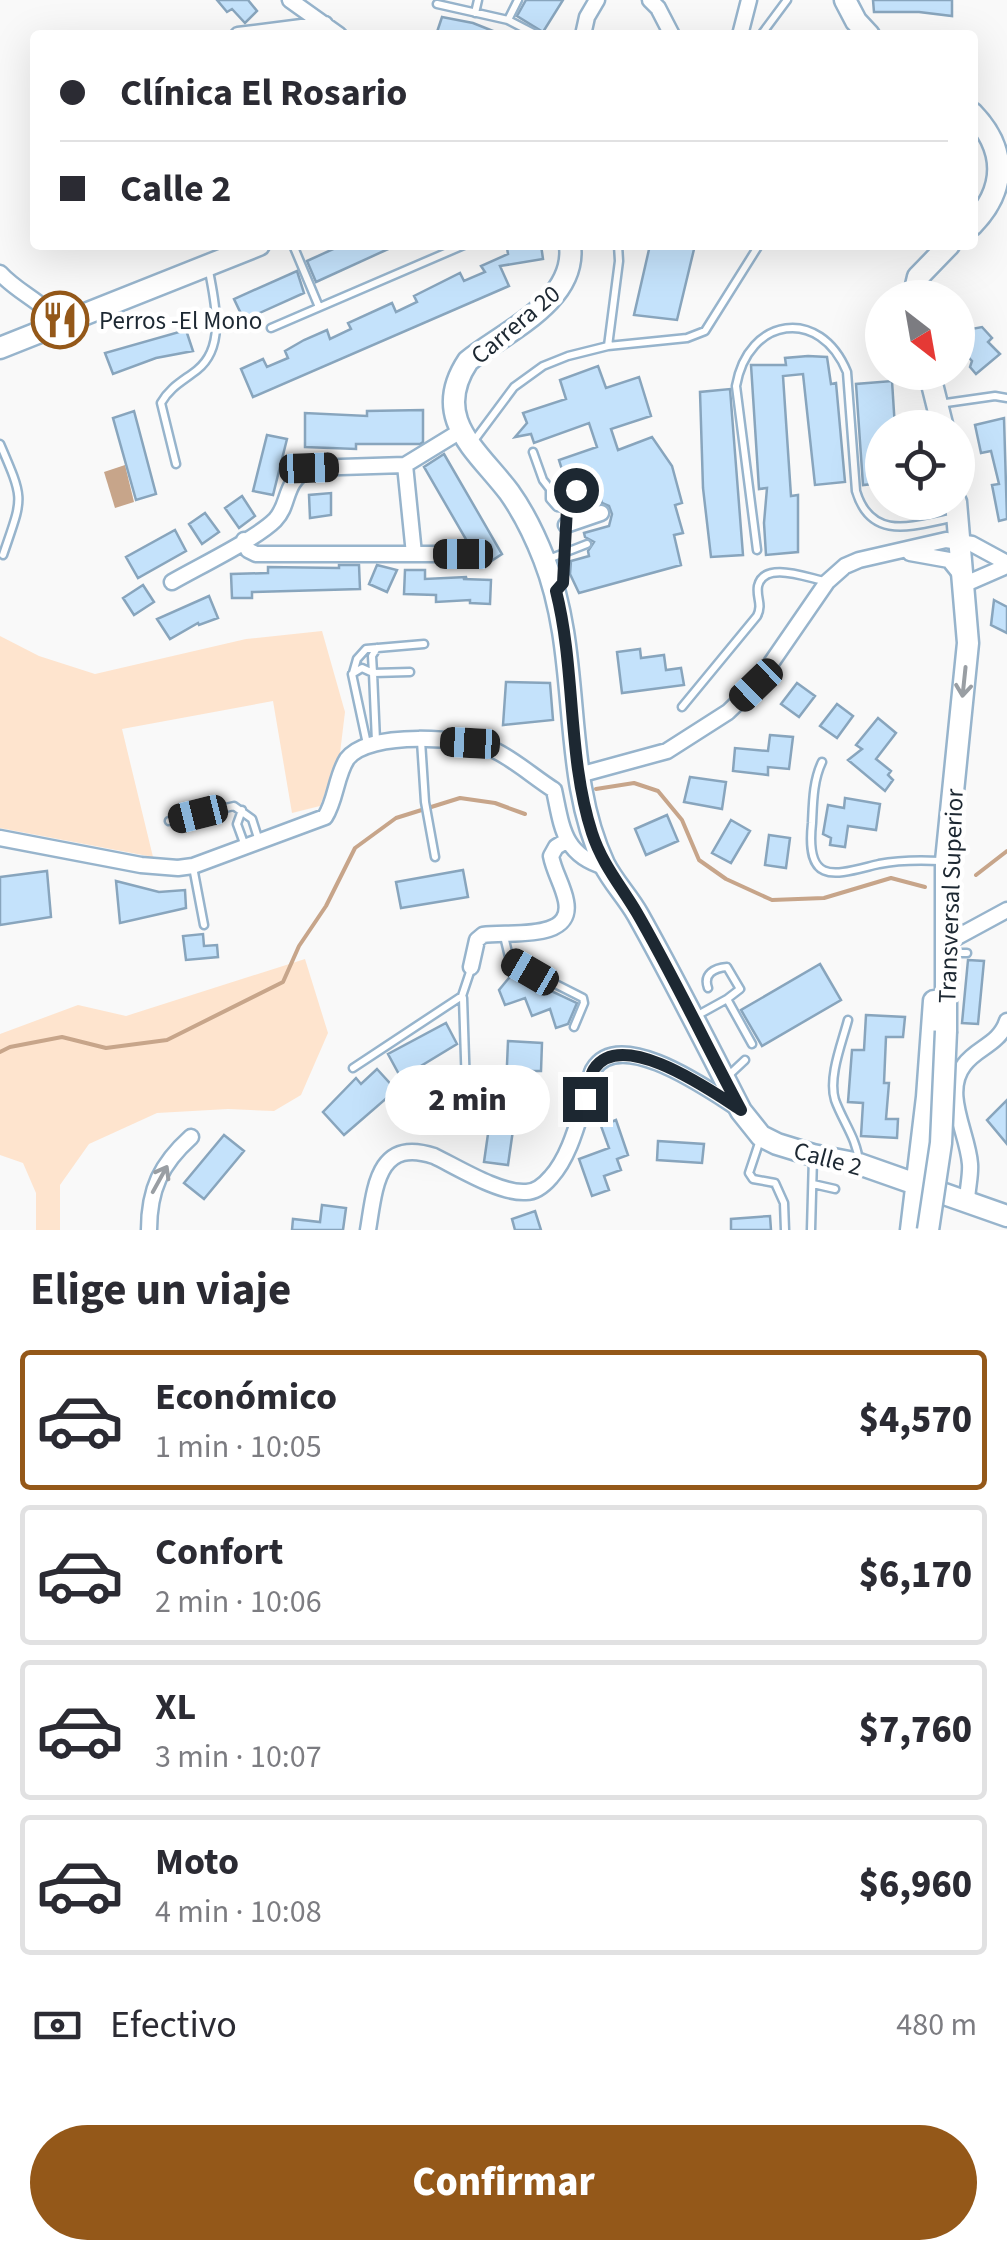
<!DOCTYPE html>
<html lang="es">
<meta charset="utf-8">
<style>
body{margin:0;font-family:"Source Sans 3",sans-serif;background:#f7f7f7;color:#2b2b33;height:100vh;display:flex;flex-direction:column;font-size:38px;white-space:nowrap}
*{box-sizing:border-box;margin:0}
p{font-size:32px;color:#7c7c81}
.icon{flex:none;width:55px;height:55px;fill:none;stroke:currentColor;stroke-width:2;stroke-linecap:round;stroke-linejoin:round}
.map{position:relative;height:1230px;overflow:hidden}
.panel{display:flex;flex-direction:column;background:#fff;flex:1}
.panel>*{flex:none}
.guide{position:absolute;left:30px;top:30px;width:948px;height:220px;border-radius:10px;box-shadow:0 10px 40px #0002;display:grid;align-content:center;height:220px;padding:0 30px;background:#fff}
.needle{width:65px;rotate:149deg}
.fabs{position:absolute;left:865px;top:280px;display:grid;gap:20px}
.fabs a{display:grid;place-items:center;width:110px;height:110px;border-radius:50%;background:#fff;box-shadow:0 10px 40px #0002;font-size:50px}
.end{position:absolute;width:45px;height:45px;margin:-22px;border:12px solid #1d2832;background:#fff;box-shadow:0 0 0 5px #fff}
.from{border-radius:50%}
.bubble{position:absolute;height:70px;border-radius:35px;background:#fff;box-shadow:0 10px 40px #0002;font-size:32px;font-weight:800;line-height:70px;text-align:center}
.car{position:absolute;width:30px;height:60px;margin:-30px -15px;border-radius:12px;box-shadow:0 0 8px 2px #0007;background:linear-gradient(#222 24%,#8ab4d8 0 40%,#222 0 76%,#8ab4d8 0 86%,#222 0)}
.guide b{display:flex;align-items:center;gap:35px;height:95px;font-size:38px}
.guide b+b{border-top:2px solid #e1e1e2}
.guide i{width:25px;height:25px;background:#2b2b33}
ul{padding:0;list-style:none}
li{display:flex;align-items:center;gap:30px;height:140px;margin:0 20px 15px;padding:0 10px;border:5px solid #e1e1e2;border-radius:10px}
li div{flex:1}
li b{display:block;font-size:38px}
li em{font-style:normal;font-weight:800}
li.active{border-color:#945819}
li>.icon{width:90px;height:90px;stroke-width:1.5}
h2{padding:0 30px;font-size:45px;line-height:120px}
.pay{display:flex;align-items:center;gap:25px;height:110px;padding:0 30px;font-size:38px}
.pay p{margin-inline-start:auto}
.primary-button{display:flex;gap:20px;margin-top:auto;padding:20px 30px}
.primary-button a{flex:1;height:115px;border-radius:60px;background:#945819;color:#fff;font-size:40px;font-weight:800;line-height:115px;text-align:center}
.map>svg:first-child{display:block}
.green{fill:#fee4ce}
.water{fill:#c7a58a}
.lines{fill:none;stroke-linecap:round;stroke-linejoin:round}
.stream{stroke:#c7a58a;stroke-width:4}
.building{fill:#c4e2fb;stroke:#88a5bd;stroke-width:2.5}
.lane-casing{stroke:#97b4cc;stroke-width:11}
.street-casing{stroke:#97b4cc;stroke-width:19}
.secondary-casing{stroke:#97b4cc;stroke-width:25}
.lane{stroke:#fff;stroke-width:6}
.street{stroke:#fff;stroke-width:14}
.secondary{stroke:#fff;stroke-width:20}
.secondary-bridge-casing{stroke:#97b4cc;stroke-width:25;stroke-linecap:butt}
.secondary-bridge{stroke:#fff;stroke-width:20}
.oneway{stroke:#999ea3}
.route{stroke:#1d2832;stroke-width:12}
.labels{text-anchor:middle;stroke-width:9;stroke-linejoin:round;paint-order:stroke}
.poi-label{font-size:25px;fill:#1d2832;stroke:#fff;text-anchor:start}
.street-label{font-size:25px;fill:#1d2832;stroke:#fff}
</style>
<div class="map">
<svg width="1007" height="1230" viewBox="0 0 1007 1230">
<rect width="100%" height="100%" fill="#f9f9f9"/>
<!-- green -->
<path class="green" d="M322 631 345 712 340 753 320 806 292 813 273 701 122 729 153 857 0 828V636L39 656 95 674 246 639Z
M305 959 328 1033 301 1095 274 1111 228 1109 157 1113 89 1144 60 1185V1230H36V1193L23 1163 0 1155V1034L78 1005 126 1016Z"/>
<!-- water -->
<path class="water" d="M125 465 134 502 115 508 104 472Z"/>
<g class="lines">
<!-- stream -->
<path class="stream" d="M596 789 634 783 658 791 682 820 699 860 726 879 772 900 824 898 891 878 925 887
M976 875 1007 851
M0 1052 10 1047 62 1037 106 1048 167 1040 283 982 299 946 326 906 355 848 396 818 460 798 495 803 525 814"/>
</g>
<!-- building -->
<path class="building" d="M217 0H248L257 11 245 23 232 9 227 12Z
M526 0H563L543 32 517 16Z
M873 0H952V16L919 12H874Z
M442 17 473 23 503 35H436Z
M342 245H397L316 282 307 261Z
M512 245H541L543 259 500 266 509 286 253 397 241 369 263 359 267 367 288 358 285 351 304 340 327 330 330 339 351 329 348 323 392 303 396 312 417 302 414 296 460 273 464 281 485 272 481 266 508 254 507 248Z
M650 245H695L677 320 634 315Z
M297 271 304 293 244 320 234 299Z
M958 315 972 329 982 327 992 338 988 342 1000 354 976 374 970 367 972 361 958 346Z
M186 330 193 351 156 358 113 374 105 353Z
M808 356 827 357 831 384 836 383 845 482 815 485 803 374 783 376 791 496 798 495V552L766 555 764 523 767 488 759 489 751 365H786L785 358Z
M598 366 606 388 639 377 651 416 611 429 618 450 652 437 672 466 682 503 675 505 683 533 674 535 681 565 579 593 570 574 571 561 589 556 588 551 594 542 585 537 584 533 609 526 612 514 609 506 602 503 591 469 564 476 559 460 597 447 589 423 534 443 531 434 515 437 527 423 523 413 566 399 560 380Z
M892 381 895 428H882V483L863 485 856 384Z
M730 389 743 555 711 557 703 488 700 392Z
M423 410V442L420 444H356V449L305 447V413L367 416V411Z
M134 411 156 494 136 500 113 418Z
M1004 418 1007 519 999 521 992 485 999 484 991 451 981 453 975 425Z
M267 435 287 439 273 495 253 491Z
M444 454 502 554 482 567 424 467Z
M331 493V515L310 518 309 495Z
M242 496 255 516 239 528 225 508Z
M205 513 219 532 202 544 189 524Z
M175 530 186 551 138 578 126 557Z
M339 565H359L360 589 252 592V598H232L231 574 268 573V567L339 568Z
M377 565 397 570 387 592 369 584Z
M405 570H425V579L467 577 463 579 491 580 490 604 470 603V600L436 602V595L404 594Z
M143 585 154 602 134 615 123 598Z
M209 596 218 618 199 625 198 623 170 639 157 619Z
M994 600 1007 607V633L991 625Z
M640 649 641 658 664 655 666 670 681 668 684 685 622 693 617 652Z
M506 682 550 683 553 720 503 725Z
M797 683 815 696 799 717 781 704Z
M837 704 853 716 837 738 820 726Z
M878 718 896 733 876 759 891 771 888 775 893 780 885 791 848 760 862 749 856 745Z
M770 735 793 737 789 769 768 767V775L733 771 735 748 768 751Z
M690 777 726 782 722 809 684 802Z
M845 798 880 804 876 830 848 826 845 847 830 845 831 838 823 834 828 805 844 808Z
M667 815 678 841 646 855 635 829Z
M731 820 750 831 731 863 712 853Z
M769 835 790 838 786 868 765 865Z
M463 870 468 897 401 908 396 882Z
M47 871 51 917 0 925V877Z
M116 881 159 892 185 890 186 908 120 923Z
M203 934 204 946 217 945 218 957 186 960 183 936Z
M968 960 984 961 978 1024 962 1023Z
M820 964 841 1000 762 1046 741 1010Z
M513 973 577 1003 568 1024 556 1028 550 1009 532 1016 525 998 505 1005 499 990Z
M866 1015 905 1017 903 1037H886L884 1083H889L886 1119H898L897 1138 861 1136 863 1103 848 1102 852 1050H864Z
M446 1023 457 1044 401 1078 388 1054Z
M508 1041 542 1043 541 1071H530V1089L506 1088Z
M377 1069 396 1090 344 1135 323 1112 356 1078 361 1084Z
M1007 1100V1144L987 1120Z
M491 1113 515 1116 508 1165 484 1162Z
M616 1120 628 1155 617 1159 621 1170 604 1176 609 1190 592 1196 579 1159 609 1148 601 1126Z
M224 1135 244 1151 204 1199 184 1183Z
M658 1141 704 1144 702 1163 657 1160Z
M322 1205 346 1208 343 1230H292L293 1219 320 1222Z
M535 1211 541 1230H515L512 1219Z
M770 1216 771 1230H731V1219Z"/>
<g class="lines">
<!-- lane casing -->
<g class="lane-casing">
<path id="lane" d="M437 4 508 20 537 35
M475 13 478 0
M508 20 518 0
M761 35 787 0
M293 245 319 307
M271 328 464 245
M608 346 619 261 618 245
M939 404 995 396 1007 398
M473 442 514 387 543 366 568 356 608 346 687 338 705 331 759 245
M0 444C25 502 23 496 3 555
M533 452 543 480 550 489
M176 464 161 403C170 387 183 381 197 370 226 347 215 303 209 271
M757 550 736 386C748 317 820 306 847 372L856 491C871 541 912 526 951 518
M546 560 587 544
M559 589 563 583 567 508 576 496 573 486 558 482 550 489V499L557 507 567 508
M377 648 372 656 373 673 410 672
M353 673 357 659 366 649 424 644
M682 707 757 616C763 604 756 598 758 586 764 560 808 578 824 581
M421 741 425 802 435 857
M367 744 352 674 362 668 373 673 376 741
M822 762C813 781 813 802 812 823 805 888 837 874 879 864 899 860 921 860 941 861
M242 810 237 824 245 846
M169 821 234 806 252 819 259 841
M193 867 204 925
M504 936 510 961 583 998 584 1003 574 1027
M949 953H967
M708 988C703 974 714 968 727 967L740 989 727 999
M463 998 466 1088
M698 1015 727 999 752 1044
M848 1020C842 1043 828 1077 835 1100 843 1122 857 1139 859 1162
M353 1068 462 996 471 969
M729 1075 745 1060
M760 1140 749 1173 753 1179 775 1183 784 1203 785 1230
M813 1184 835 1189
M811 1230 813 1157"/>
</g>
<!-- street casing -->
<g class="street-casing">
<path id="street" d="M290 0 339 35
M650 0 658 8 672 35
M238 35 325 24
M583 35 587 17 597 0
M740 35 749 0
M0 273C18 293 44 302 59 324
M405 465 414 554
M566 525 601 513
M244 540 248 550 256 554H463
M910 553 949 560 961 575
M172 582C198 567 256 539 275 520 291 503 282 484 309 468L405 465 459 432
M963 585 1007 566
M579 775 667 751 728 712 756 685 827 582 845 566 859 560 946 540 972 544 1007 563
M0 838 141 865 178 868 193 866 325 817C336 800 336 776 347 759 369 730 466 737 496 751 516 761 535 778 554 790 562 827 563 855 605 867
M948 942 1007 910
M471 967 477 940 483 935C508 931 574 942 566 901 563 885 554 872 551 856L556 847 566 841
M967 1203C967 1189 971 1176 970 1164 968 1133 942 1093 964 1065 977 1047 999 1045 1007 1021
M149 1230C149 1189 161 1164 191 1137
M368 1230C375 1188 377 1137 434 1156 457 1167 500 1194 526 1192 536 1192 545 1184 551 1177 569 1157 577 1125 585 1100 588 1091 589 1078 593 1070 619 1026 708 1089 736 1107"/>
</g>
<!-- secondary casing -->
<g class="secondary-casing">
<path id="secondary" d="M845 0 856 21 869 35
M972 113C1007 149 1007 189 972 225
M570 245C577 301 506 331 468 361 430 418 477 450 509 492 524 513 535 536 544 559 583 658 560 771 604 864 613 882 628 897 638 915 674 979 707 1045 741 1111L761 1136 777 1144 813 1155 859 1164 1007 1216
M913 298 918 277 949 245
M0 348 259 245
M929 372 943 428
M946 1031V861L968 643 956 502
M911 1230 927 1097 934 1001"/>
</g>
<!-- lane -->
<use href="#lane" class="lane"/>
<!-- street -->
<use href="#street" class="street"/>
<!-- secondary -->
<use href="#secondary" class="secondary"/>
<!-- secondary-bridge casing -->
<g class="secondary-bridge-casing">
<path id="secondary-bridge" d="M928 1230 941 1143 946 1031"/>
</g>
<!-- secondary-bridge -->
<use href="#secondary-bridge" class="secondary-bridge"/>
</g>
<!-- one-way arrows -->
<defs><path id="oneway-shaft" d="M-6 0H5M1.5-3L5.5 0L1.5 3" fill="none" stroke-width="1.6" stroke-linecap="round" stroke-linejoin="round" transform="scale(2.5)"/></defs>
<g class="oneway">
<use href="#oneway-shaft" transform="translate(964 682) rotate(96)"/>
<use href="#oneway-shaft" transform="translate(160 1179) rotate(-61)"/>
</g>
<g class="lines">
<!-- route -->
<path class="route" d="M576 490 575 501 567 508 563 583 556 591C576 670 567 756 592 833 602 864 621 886 637 913 674 977 706 1045 741 1110 713 1092 622 1027 594 1069 589 1077 588 1090 585 1099"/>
</g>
<!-- icons -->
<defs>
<g id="restaurant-ring" transform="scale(2.875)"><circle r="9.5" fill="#fff" stroke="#945819" stroke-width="1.5"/><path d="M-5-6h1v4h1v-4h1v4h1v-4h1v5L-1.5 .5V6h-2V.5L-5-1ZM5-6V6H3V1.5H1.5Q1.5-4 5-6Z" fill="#945819"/></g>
</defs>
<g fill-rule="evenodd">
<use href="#restaurant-ring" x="60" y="320"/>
</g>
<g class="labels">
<!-- poi labels -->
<g class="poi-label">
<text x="99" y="329">Perros -El Mono</text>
</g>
<!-- street labels -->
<g class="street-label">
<text transform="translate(515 324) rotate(-40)" y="9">Carrera 20</text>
<text transform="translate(950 896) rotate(-88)" y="9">Transversal Superior</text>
<text transform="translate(828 1158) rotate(15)" y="9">Calle 2</text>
</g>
</g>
</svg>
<div class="fabs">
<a><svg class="needle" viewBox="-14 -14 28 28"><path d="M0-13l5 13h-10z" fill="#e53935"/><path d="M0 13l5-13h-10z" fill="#7c7c81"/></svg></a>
<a><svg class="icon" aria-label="locate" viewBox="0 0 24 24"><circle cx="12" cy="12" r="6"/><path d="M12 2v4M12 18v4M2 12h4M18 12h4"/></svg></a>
</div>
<i class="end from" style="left:576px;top:490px"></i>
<i class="end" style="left:585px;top:1099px"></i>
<div class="bubble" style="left:385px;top:1065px;width:165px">2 min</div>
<i class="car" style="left:309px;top:468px;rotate:88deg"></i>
<i class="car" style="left:463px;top:554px;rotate:270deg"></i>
<i class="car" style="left:756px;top:685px;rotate:226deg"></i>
<i class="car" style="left:470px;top:743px;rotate:273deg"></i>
<i class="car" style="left:198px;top:814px;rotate:256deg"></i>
<i class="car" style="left:530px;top:972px;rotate:300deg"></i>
<div class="guide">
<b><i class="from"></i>Clínica El Rosario</b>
<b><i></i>Calle 2</b>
</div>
</div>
<section class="panel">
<h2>Elige un viaje</h2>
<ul>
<li class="active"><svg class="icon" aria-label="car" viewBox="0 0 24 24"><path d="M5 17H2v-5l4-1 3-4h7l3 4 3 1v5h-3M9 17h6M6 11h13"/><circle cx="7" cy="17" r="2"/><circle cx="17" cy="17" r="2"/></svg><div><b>Económico</b><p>1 min · 10:05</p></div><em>$4,570</em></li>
<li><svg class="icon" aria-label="car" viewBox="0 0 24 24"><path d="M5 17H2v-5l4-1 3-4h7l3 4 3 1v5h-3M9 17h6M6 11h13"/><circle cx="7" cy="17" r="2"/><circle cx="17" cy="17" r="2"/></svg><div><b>Confort</b><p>2 min · 10:06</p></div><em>$6,170</em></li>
<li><svg class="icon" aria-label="car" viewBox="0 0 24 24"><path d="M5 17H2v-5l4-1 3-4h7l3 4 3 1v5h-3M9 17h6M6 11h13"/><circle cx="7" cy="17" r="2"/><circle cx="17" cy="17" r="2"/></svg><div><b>XL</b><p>3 min · 10:07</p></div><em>$7,760</em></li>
<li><svg class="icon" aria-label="car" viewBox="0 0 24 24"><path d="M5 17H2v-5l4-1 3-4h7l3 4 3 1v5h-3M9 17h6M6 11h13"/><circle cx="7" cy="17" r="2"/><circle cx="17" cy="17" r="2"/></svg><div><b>Moto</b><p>4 min · 10:08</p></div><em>$6,960</em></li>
</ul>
<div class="pay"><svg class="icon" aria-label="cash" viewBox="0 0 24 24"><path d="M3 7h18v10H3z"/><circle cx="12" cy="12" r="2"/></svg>Efectivo<p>480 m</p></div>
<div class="primary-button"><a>Confirmar</a></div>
</section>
